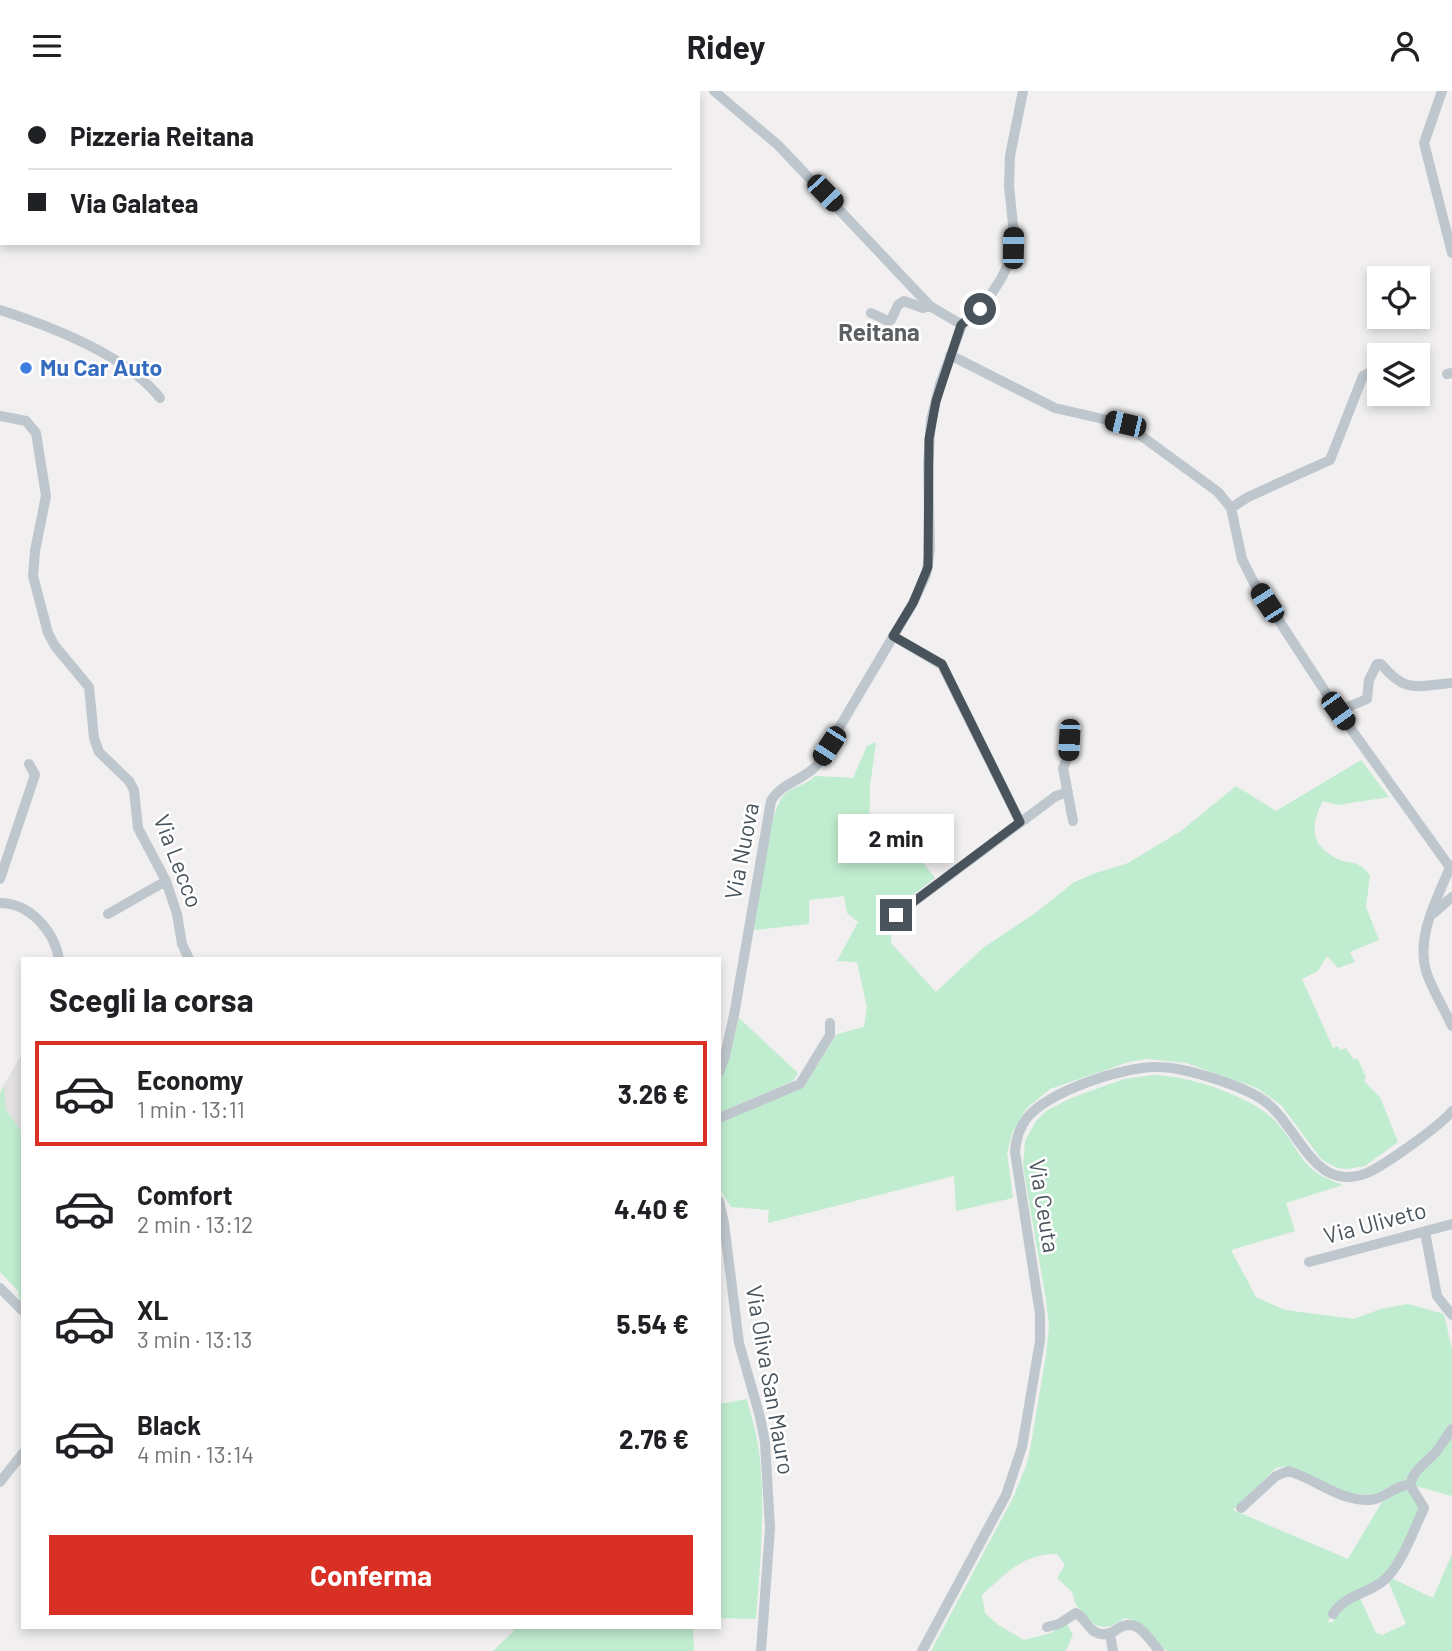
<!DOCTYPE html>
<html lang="it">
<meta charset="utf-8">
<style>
body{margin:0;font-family:Barlow,sans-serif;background:#f6f6f6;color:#202124;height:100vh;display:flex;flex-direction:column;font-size:26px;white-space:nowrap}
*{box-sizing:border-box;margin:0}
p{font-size:23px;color:#757577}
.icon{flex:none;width:38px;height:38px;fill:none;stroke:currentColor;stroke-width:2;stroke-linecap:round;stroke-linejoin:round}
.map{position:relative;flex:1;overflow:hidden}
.details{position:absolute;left:21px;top:866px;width:700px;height:672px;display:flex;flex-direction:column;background:#fff;border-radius:0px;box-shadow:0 4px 10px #0003}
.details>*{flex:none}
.banner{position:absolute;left:0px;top:0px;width:700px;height:154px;box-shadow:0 4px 10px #0003;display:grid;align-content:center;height:154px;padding:0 28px;background:#fff}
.controls{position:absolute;left:1367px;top:175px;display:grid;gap:14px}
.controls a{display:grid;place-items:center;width:63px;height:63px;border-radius:0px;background:#fff;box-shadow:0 4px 10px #0003;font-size:35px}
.end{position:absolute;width:32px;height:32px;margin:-16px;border:9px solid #48535b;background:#fff;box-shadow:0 0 0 4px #fff}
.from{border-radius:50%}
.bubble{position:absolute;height:49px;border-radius:0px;background:#fff;box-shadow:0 4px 10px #0003;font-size:23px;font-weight:700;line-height:49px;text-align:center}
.car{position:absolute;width:21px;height:42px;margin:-21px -10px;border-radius:9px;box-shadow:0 0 5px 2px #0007;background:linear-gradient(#222 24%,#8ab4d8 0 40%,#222 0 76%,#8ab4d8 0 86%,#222 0)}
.banner b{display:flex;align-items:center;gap:24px;height:66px;font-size:26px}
.banner b+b{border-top:2px solid #e0e0e0}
.banner i{width:18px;height:18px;background:#202124}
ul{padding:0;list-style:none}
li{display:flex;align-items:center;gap:21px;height:105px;margin:0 14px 10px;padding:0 14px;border:4px solid transparent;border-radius:0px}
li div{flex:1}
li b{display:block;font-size:26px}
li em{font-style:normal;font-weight:700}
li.selected{border-color:#d93025}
li>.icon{width:63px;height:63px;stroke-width:1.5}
h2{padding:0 28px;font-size:32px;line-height:84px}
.button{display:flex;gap:14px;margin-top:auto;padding:14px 28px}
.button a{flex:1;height:80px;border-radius:0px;background:#d93025;color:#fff;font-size:28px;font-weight:700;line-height:80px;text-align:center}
header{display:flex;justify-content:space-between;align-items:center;height:91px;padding:0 28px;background:#fff;font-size:32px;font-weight:700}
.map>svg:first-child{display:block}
.education{fill:#e2e0e0}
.green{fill:#c0eccf}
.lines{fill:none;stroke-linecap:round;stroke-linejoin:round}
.minor{stroke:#bec7cd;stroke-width:10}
.route{stroke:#48535b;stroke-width:9}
.shop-dot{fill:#3f7fe0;stroke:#fff;stroke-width:2.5}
.labels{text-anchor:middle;stroke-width:5;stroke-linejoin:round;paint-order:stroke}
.shop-label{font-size:23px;font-weight:bold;fill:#366cbe;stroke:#fff;text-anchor:start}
.street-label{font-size:23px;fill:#48535b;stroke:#fff}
.neighbourhood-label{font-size:24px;font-weight:bold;fill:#5c6063;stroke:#fff}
</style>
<header><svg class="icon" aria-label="menu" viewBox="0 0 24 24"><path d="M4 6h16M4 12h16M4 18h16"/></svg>Ridey<svg class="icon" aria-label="person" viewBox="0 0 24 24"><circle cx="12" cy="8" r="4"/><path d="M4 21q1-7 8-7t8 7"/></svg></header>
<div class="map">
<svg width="1452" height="1560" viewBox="0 0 1452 1560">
<rect width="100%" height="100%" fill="#f1efef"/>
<!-- education -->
<path class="education" d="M23 961V1042L6 1019 4 994Z"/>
<!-- green -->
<path class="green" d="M88 0H313L88 2Z
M392 0H688L684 2Z
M876 651 870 695 869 752 881 764 904 748 935 787 903 811 895 808 883 818 884 828 891 835V852L936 901 983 857 1034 823 1073 792 1093 783 1128 772 1181 740 1236 695 1276 720 1361 669 1389 706 1338 714 1323 710C1310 734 1310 754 1336 767 1352 776 1355 766 1370 784L1366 816 1379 849 1350 861 1355 871 1338 877 1327 865 1318 880 1302 888 1333 957 1338 955 1340 959 1346 957 1354 969 1357 967 1366 986 1364 990 1380 1006 1398 1051 1365 1075 1347 1078 1337 1077 1321 1068 1282 1015 1257 997 1186 972 1147 968 1129 971 1050 998 1027 1017 1013 1040 1007 1062 1013 1107 956 1120 954 1085 768 1132 769 1119 731 1116 719 1097V1031L803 997 837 943 864 936 867 916 857 871 837 870 858 831 847 822 844 805 809 809V833L754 839C759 810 767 726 783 705 792 695 806 695 815 685L853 687 867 655Z
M739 927 798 982 793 990 719 1022V991L729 967Z
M1153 984C1187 984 1256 1006 1278 1033 1304 1064 1299 1079 1343 1094L1286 1112 1295 1140 1231 1159 1256 1206 1285 1219 1354 1228 1381 1218 1408 1213 1444 1223 1452 1259V1334L1405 1390 1373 1404 1353 1403 1334 1397 1287 1375 1276 1377 1233 1419 1348 1468 1382 1411 1404 1398 1414 1404 1421 1416 1389 1482 1378 1489 1342 1507 1333 1516 1328 1532 1333 1531 1338 1520 1359 1505 1376 1542 1382 1544 1406 1533 1389 1492 1391 1487 1433 1507 1452 1463V1560H1166C1152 1546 1145 1531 1125 1527L1112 1535 1103 1536 1095 1534 1076 1514 1072 1501 1057 1487 1065 1474 1057 1463C1022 1463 1007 1482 982 1504L985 1522 998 1534 1024 1549 1051 1542 1066 1532 1073 1543 1066 1560H931L1013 1407 1026 1375 1030 1359 1046 1264 1049 1235 1046 1209 1023 1075 1025 1050 1036 1030 1046 1020 1071 1007 1124 988Z
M4 994 6 1019 23 1042V1212L19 1209 18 1200 0 1181V1002Z
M747 1308C751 1325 757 1343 759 1361 766 1416 760 1472 756 1528L719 1527V1313Z
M1452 1343V1405L1416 1395 1414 1390Z
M513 1537H693L694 1560H493L514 1540Z"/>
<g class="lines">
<!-- minor -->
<path class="minor" d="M714 0 778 54 930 215 962 234
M1442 0 1424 52 1452 162
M0 219C50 235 126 264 160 307
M871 222 888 230 891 229 898 214 904 210 923 217 930 215
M962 234 988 208 1001 188 1011 167 1014 143 1009 95 1010 65 1023 0
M950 264 1055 317 1125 333 1218 401 1231 417 1242 468 1253 490 1338 620 1452 779
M1447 283 1452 282
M0 325 26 330 36 342 46 405 35 460 33 485 48 542 55 555 89 596 94 647 99 661 129 690 134 699 138 737 166 790 177 823 182 853 189 868
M1231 417 1248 406 1330 369 1363 285 1375 279
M893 545 942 574 1020 731
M1338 620 1367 608 1369 589 1377 573H1381C1406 603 1416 595 1452 592
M1070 633 1069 664 1063 677 1073 730
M1450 776C1437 809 1416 844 1426 880 1432 899 1444 917 1452 935
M0 788 35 684 29 673
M0 812C30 812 54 840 59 868
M1434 822 1452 806
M108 823 166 790
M896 824 1056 705 1068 701
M719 981 725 965 734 924 771 710C782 691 803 690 817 674L913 512 926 484 930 459 928 373 931 329 940 293 962 234
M719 1027 800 993 830 944V932
M719 1110 724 1132 739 1252 760 1326 765 1351 770 1437 761 1560
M1425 1141 1437 1205 1452 1224
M1309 1171 1452 1133
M0 1197 23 1220
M0 1391 23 1362
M1241 1417 1276 1385 1288 1380C1317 1388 1338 1410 1370 1409 1385 1408 1396 1393 1410 1394
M1333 1523C1345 1504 1367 1503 1383 1490 1401 1476 1414 1438 1424 1417L1410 1394C1413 1379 1425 1373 1435 1362 1441 1355 1446 1346 1452 1338
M1047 1536 1059 1533 1076 1522C1086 1527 1088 1541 1101 1543 1107 1544 1111 1543 1116 1539 1136 1524 1147 1545 1159 1560
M1110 1543 1113 1560
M922 1560 1006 1404 1022 1356 1040 1250V1223L1015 1061C1016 1049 1019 1037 1027 1027 1049 1000 1124 975 1158 976 1184 976 1241 994 1263 1009 1293 1029 1308 1085 1346 1086 1353 1086 1360 1085 1367 1082 1385 1074 1440 1035 1452 1020"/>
</g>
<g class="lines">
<!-- route -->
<path class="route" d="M896 824 1020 731 942 573 893 545 913 512 928 476 929 348 936 310 961 234 980 218"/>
</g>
<!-- markers -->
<circle class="shop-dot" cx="26" cy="277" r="7"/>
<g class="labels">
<!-- shop labels -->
<g class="shop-label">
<text x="40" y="285">Mu Car Auto</text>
</g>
<!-- street labels -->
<g class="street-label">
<text transform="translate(742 760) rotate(-79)" y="8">Via Nuova</text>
<text transform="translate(178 770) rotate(69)" y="8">Via Lecco</text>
<text transform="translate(1044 1115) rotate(81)" y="8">Via Ceuta</text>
<text transform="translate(1375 1132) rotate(-15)" y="8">Via Uliveto</text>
<text transform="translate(770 1289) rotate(80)" y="8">Via Oliva San Mauro</text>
</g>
<!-- neighbourhood labels -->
<g class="neighbourhood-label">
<text x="879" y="250">Reitana</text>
</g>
</g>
</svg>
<div class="controls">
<a><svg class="icon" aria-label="locate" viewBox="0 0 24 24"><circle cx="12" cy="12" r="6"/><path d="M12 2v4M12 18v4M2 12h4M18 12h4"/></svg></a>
<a><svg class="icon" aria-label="layers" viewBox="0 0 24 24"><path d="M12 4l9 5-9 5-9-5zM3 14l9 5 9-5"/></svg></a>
</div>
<i class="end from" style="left:980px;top:218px"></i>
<i class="end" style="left:896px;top:824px"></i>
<div class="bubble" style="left:838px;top:723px;width:116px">2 min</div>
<i class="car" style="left:825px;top:102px;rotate:136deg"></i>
<i class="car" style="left:1013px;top:157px;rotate:1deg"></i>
<i class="car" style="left:1125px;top:333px;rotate:283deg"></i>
<i class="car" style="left:1267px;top:512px;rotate:327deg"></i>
<i class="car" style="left:1338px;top:620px;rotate:144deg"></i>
<i class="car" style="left:1069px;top:649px;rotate:183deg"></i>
<i class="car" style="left:829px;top:655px;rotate:213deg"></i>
<div class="banner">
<b><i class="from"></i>Pizzeria Reitana</b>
<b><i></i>Via Galatea</b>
</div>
<section class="details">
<h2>Scegli la corsa</h2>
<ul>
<li class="selected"><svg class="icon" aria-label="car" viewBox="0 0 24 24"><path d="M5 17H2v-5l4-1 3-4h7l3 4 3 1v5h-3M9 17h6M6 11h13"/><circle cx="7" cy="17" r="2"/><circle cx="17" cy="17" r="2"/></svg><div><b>Economy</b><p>1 min · 13:11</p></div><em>3.26 €</em></li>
<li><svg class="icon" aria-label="car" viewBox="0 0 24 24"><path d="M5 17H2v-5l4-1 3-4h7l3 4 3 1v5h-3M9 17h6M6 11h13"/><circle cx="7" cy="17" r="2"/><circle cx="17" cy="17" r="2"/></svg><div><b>Comfort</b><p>2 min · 13:12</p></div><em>4.40 €</em></li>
<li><svg class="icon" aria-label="car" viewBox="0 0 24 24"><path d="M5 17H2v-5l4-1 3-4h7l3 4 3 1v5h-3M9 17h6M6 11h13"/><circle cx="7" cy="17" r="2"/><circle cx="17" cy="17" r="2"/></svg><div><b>XL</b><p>3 min · 13:13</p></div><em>5.54 €</em></li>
<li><svg class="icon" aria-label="car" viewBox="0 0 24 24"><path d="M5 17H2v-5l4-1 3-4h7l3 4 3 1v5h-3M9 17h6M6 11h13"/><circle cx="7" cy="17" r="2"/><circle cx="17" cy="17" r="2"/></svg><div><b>Black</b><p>4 min · 13:14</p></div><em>2.76 €</em></li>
</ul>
<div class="button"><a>Conferma</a></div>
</section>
</div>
